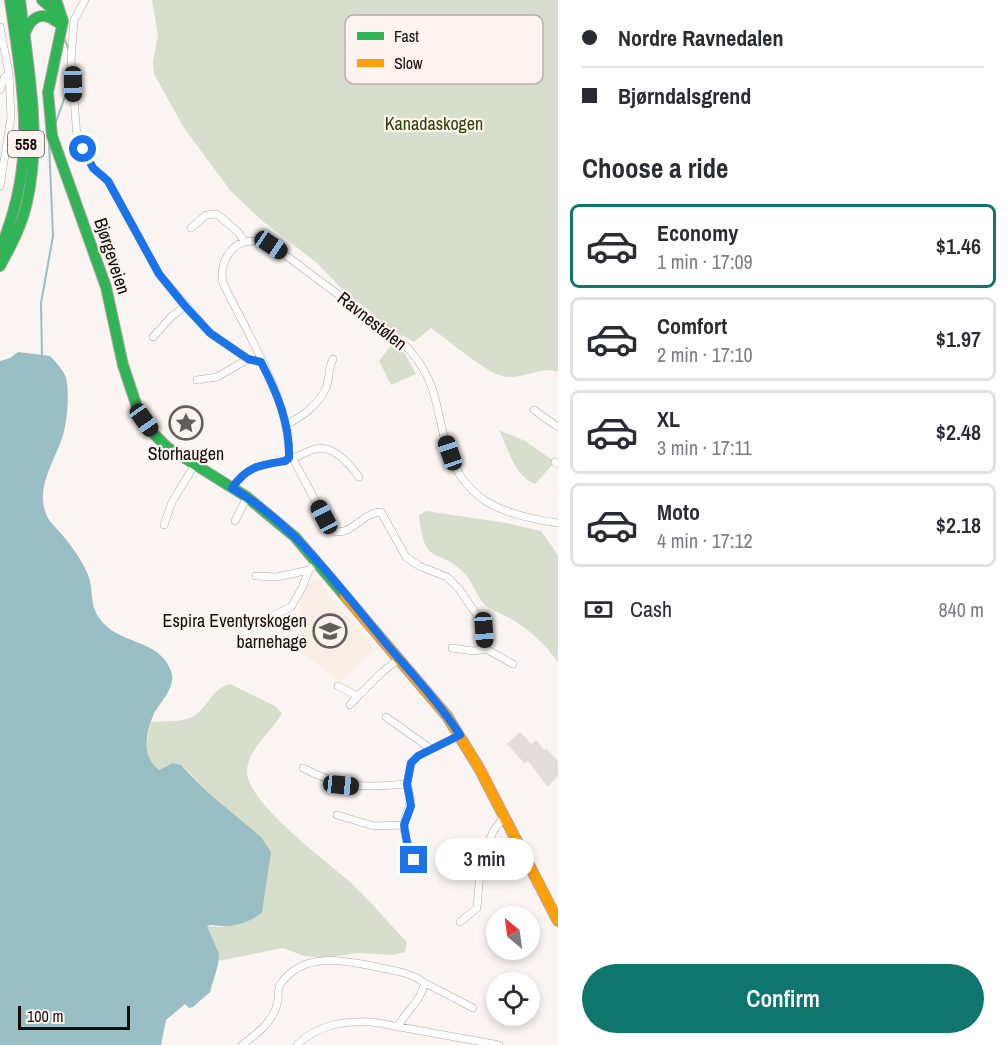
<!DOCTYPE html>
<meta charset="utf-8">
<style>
body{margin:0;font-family:"Archivo Narrow",sans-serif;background:#f2f2f3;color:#2b2b33;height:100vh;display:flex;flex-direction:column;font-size:22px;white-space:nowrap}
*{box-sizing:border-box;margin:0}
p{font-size:20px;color:#7c7c81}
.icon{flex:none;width:33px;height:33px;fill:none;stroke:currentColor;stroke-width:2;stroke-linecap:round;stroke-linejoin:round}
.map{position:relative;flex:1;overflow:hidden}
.details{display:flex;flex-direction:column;background:#fff;width:450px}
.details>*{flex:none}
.top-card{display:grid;align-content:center;height:132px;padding:0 24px;background:#fff}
.needle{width:39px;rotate:331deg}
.controls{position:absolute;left:486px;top:906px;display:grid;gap:12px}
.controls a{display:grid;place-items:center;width:54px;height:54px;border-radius:50%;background:#fff;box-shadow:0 3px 9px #0003;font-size:30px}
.scale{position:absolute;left:18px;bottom:15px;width:112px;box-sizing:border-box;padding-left:6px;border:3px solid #140c08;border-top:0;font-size:16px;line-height:21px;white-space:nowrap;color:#140c08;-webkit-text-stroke:4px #fef3ee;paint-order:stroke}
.end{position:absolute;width:27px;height:27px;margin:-14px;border:8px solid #1a73e8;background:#fff;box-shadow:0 0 0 3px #fff}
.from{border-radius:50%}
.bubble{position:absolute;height:42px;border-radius:21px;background:#fff;box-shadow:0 3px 9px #0003;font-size:20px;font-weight:600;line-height:42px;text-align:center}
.car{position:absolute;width:18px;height:36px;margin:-18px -9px;border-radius:8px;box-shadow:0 0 4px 2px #0007;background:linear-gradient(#222 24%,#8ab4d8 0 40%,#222 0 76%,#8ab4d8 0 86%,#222 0)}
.top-card b{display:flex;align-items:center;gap:21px;height:57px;font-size:22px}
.top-card b+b{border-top:2px solid #e1e1e2}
.top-card i{width:15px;height:15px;background:#2b2b33}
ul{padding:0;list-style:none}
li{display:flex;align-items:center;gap:18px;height:84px;margin:0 12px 9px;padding:0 12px;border:3px solid #e1e1e2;border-radius:9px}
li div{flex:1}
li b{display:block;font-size:22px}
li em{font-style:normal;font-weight:600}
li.active{border-color:#0f766e}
li>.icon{width:54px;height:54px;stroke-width:1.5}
h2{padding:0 24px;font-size:27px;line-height:72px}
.pay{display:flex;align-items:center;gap:15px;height:66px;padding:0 24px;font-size:22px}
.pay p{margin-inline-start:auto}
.button{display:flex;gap:12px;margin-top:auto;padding:12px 24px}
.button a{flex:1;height:69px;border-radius:36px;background:#0f766e;color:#fff;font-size:24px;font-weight:600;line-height:69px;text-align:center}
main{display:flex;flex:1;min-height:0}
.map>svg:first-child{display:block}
.industrial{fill:#f8eee3}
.green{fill:#d8decc}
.water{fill:#99bfc5}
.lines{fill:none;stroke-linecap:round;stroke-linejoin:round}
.stream{stroke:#99bfc5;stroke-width:2}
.building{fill:#e4dcdb}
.street-casing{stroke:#afa8a5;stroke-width:8}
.fast-casing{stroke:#b2a3a3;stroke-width:12}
.slow-casing{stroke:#b2a3a3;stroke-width:12}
.street{stroke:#fefdfd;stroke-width:7}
.fast{stroke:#30b455;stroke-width:10}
.slow{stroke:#ff9f0a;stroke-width:10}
.route{stroke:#1a73e8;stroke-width:8}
.labels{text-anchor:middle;stroke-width:4.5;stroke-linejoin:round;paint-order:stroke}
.shield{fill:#fef3ee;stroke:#5a514d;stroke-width:1.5}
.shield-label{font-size:16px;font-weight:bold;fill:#140c08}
.park-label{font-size:18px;fill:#2a4202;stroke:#fef3ee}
.street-label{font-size:18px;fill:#140c08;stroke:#fef3ee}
.poi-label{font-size:18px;fill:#140c08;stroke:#fef3ee}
.key{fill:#fef3ee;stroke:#b8aea9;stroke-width:1.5}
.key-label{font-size:16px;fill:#140c08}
</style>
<main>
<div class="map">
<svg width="558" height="1045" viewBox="0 0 558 1045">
<rect width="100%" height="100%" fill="#faf4f2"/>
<!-- industrial -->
<path class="industrial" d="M315 579 319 580 343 613 359 627 372 646V652L341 682 304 654 299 645 301 596 308 584Z"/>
<!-- green -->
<path class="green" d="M152 0H558V372C542 365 520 381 502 376 484 371 447 339 431 328L414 342 398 333 346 293 317 263 260 219 230 190 184 128 154 74 153 62 158 35Z
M393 343 405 354 416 374 391 385 379 361Z
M499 430 525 441 555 462 535 484C513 475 509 449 499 430Z
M426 511 506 523 541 531 558 555V662C546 645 529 629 511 619 503 614 493 611 486 606 477 598 474 584 466 575 438 544 425 571 419 515Z
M230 684 275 706 282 713C272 733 249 746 247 770 245 802 328 862 351 883 371 901 388 923 407 942L405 952 393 955 356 953 327 958 304 956 283 948 218 961V954L206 926 222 927 250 920 262 912C247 879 210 780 180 765 173 761 165 767 159 770 143 756 146 741 151 722 166 721 187 723 198 713 210 702 213 689 230 684Z"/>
<!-- water -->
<path class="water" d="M18 352 50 356C55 361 64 371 66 378 70 393 67 427 61 441 53 463 37 487 45 511 48 522 57 528 64 537 73 548 83 562 88 575 94 590 89 605 100 619 118 645 159 638 171 671 177 688 159 702 153 716 145 735 142 756 159 770L173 763 181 765 206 791 261 837 271 852 262 912C254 921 233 927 221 926 215 926 213 924 207 926L219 954 218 965 210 992 193 1007 189 1008 185 1004 166 1020 161 1045H0V361L10 358Z"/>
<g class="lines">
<!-- stream -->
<path class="stream" d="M64 37 69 51
M56 122 70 82
M42 355 41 303 53 236 49 142"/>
</g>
<!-- building -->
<path class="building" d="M520 732 531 744 536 740 544 750 546 748 558 761V776L548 787 528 761 525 764 507 744Z"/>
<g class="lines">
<!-- street casing -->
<g class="street-casing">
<path id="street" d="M85 0 74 20 71 60 77 137 93 168 108 181 159 274 210 333 248 359 261 362
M0 27 9 74 11 117 0 186
M0 90 4 78 9 74
M191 228 206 215 217 214 238 232 245 242
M153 337 171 317 185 306
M197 380 217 377 248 359
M534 410 558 427
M287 424C302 417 319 404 326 388 330 378 328 368 333 359
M289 458C297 458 304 453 312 450 331 442 349 463 359 477
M293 459 331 530C350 539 362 512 381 512L406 557 419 566 447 577 459 589 481 621 486 649 513 664
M555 462 558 464
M232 488C247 466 260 465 285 461L289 458C290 400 248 335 223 283 219 263 231 240 254 241 267 241 278 250 288 257 311 274 334 292 358 309 376 322 397 334 411 352 436 381 436 406 445 441 462 501 501 515 558 523
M235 521 247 497
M164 525 172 502 194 466
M256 576 277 577 309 570
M248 624 261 621 291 607 302 588 309 570 317 562
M452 648 474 651 486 649
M338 686 358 696 381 673 399 659
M350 705 358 696
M386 717 431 749
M303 768C340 788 366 788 407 784L411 763 418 756 460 735
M407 784C416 808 404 809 404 827 404 840 411 849 414 860
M337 815 374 826 404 825
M460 922 477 908 480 872 477 867 494 830 503 818
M425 983 473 1008
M242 1045C258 1033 275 1021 278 999 279 992 277 988 282 982 305 951 346 961 377 967 395 971 410 972 425 983 418 1006 407 1008 398 1027
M297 1045C318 1024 344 1021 372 1022L499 1045"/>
</g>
<!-- fast casing -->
<g class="fast-casing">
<path id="fast" d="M42 0 50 7 57 21
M56 0 63 21 48 92 52 136 106 287 123 365 138 410 152 432 167 447 247 497 295 537 345 596
M25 33C31 17 42 10 57 22
M0 249C38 161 23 91 10 0
M0 266C11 246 22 225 27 202 42 136 28 66 20 0"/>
</g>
<!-- slow casing -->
<g class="slow-casing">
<path id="slow" d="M345 596 447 716 479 768 558 921"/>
</g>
<!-- street -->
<use href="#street" class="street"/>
<!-- fast -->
<use href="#fast" class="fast"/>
<!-- slow -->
<use href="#slow" class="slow"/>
</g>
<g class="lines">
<!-- route -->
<path class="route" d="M83 149 93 168 108 181 159 274 185 306 210 333 248 359 261 362C277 393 290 423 289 458L285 461C260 465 247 466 232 488 295 524 339 587 384 641 410 672 438 701 460 735L418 756 411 763 407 784 411 806 404 825 408 848 414 860"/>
</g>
<!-- icons -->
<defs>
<g id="sight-ring" transform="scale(1.725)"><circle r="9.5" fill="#fef3ee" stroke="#645d5a" stroke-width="1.5"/><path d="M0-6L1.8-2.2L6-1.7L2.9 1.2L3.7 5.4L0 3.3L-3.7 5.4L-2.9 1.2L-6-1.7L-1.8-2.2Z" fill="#645d5a"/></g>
<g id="school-ring" transform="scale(1.725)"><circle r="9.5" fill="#fef3ee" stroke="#645d5a" stroke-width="1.5"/><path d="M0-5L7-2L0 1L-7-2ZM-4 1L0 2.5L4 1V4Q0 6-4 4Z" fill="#645d5a"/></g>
</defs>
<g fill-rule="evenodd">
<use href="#sight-ring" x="186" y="423"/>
<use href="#school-ring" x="330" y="631"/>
</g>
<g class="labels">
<!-- shield labels -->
<rect class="shield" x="8" y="131" width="36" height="26" rx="4.5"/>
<g class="shield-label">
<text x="26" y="150">558</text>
</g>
<!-- park labels -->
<g class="park-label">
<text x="434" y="130">Kanadaskogen</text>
</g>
<!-- street labels -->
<g class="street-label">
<text transform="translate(112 256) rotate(72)" y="6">Bjørgeveien</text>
<text transform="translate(372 321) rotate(38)" y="6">Ravnestølen</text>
</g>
<!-- poi labels -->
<g class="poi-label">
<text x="186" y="460">Storhaugen</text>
<text x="307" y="627" text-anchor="end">Espira Eventyrskogen<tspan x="307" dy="21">barnehage</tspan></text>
</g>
</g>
<!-- legend -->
<rect x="345" y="15" width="198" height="69" rx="9" class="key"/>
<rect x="357" y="32" width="27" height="8" fill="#30b455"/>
<rect x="357" y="59" width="27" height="8" fill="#ff9f0a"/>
<g class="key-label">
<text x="394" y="42">Fast</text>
<text x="394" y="69">Slow</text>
</g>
</svg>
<div class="controls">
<a><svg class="needle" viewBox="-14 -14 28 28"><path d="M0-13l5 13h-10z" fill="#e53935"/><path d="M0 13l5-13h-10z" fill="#7c7c81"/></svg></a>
<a><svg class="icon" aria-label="locate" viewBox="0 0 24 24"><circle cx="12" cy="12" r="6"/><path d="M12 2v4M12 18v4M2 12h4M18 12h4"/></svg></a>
</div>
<div class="scale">100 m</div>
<i class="end from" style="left:83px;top:149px"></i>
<i class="end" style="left:414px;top:860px"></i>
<div class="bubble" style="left:435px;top:838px;width:99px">3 min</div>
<i class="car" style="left:73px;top:84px;rotate:179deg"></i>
<i class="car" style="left:271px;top:245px;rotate:124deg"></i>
<i class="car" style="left:144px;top:420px;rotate:145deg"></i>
<i class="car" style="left:450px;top:453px;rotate:341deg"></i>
<i class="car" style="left:324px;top:517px;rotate:332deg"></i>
<i class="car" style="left:484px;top:630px;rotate:176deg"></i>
<i class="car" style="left:341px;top:785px;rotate:96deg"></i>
</div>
<section class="details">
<div class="top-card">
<b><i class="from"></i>Nordre Ravnedalen</b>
<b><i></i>Bjørndalsgrend</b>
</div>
<h2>Choose a ride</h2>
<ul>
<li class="active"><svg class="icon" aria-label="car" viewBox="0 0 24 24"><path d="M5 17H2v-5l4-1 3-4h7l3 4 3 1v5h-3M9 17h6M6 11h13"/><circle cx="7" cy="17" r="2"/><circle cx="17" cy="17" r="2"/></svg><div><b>Economy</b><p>1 min · 17:09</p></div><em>$1.46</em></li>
<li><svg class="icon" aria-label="car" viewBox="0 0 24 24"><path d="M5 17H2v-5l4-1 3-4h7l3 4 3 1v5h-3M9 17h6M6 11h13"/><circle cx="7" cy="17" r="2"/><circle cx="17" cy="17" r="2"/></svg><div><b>Comfort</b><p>2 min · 17:10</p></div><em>$1.97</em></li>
<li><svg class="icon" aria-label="car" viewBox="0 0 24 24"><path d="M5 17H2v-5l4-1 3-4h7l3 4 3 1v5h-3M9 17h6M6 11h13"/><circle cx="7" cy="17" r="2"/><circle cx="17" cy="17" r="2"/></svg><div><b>XL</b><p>3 min · 17:11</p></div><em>$2.48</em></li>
<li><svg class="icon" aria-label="car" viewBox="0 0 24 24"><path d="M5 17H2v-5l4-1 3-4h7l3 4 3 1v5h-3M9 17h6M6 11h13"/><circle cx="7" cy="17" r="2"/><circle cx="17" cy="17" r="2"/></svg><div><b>Moto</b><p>4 min · 17:12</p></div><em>$2.18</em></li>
</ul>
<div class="pay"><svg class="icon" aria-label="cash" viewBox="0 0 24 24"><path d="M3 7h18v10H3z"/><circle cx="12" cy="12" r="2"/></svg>Cash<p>840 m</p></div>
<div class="button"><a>Confirm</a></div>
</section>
</main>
